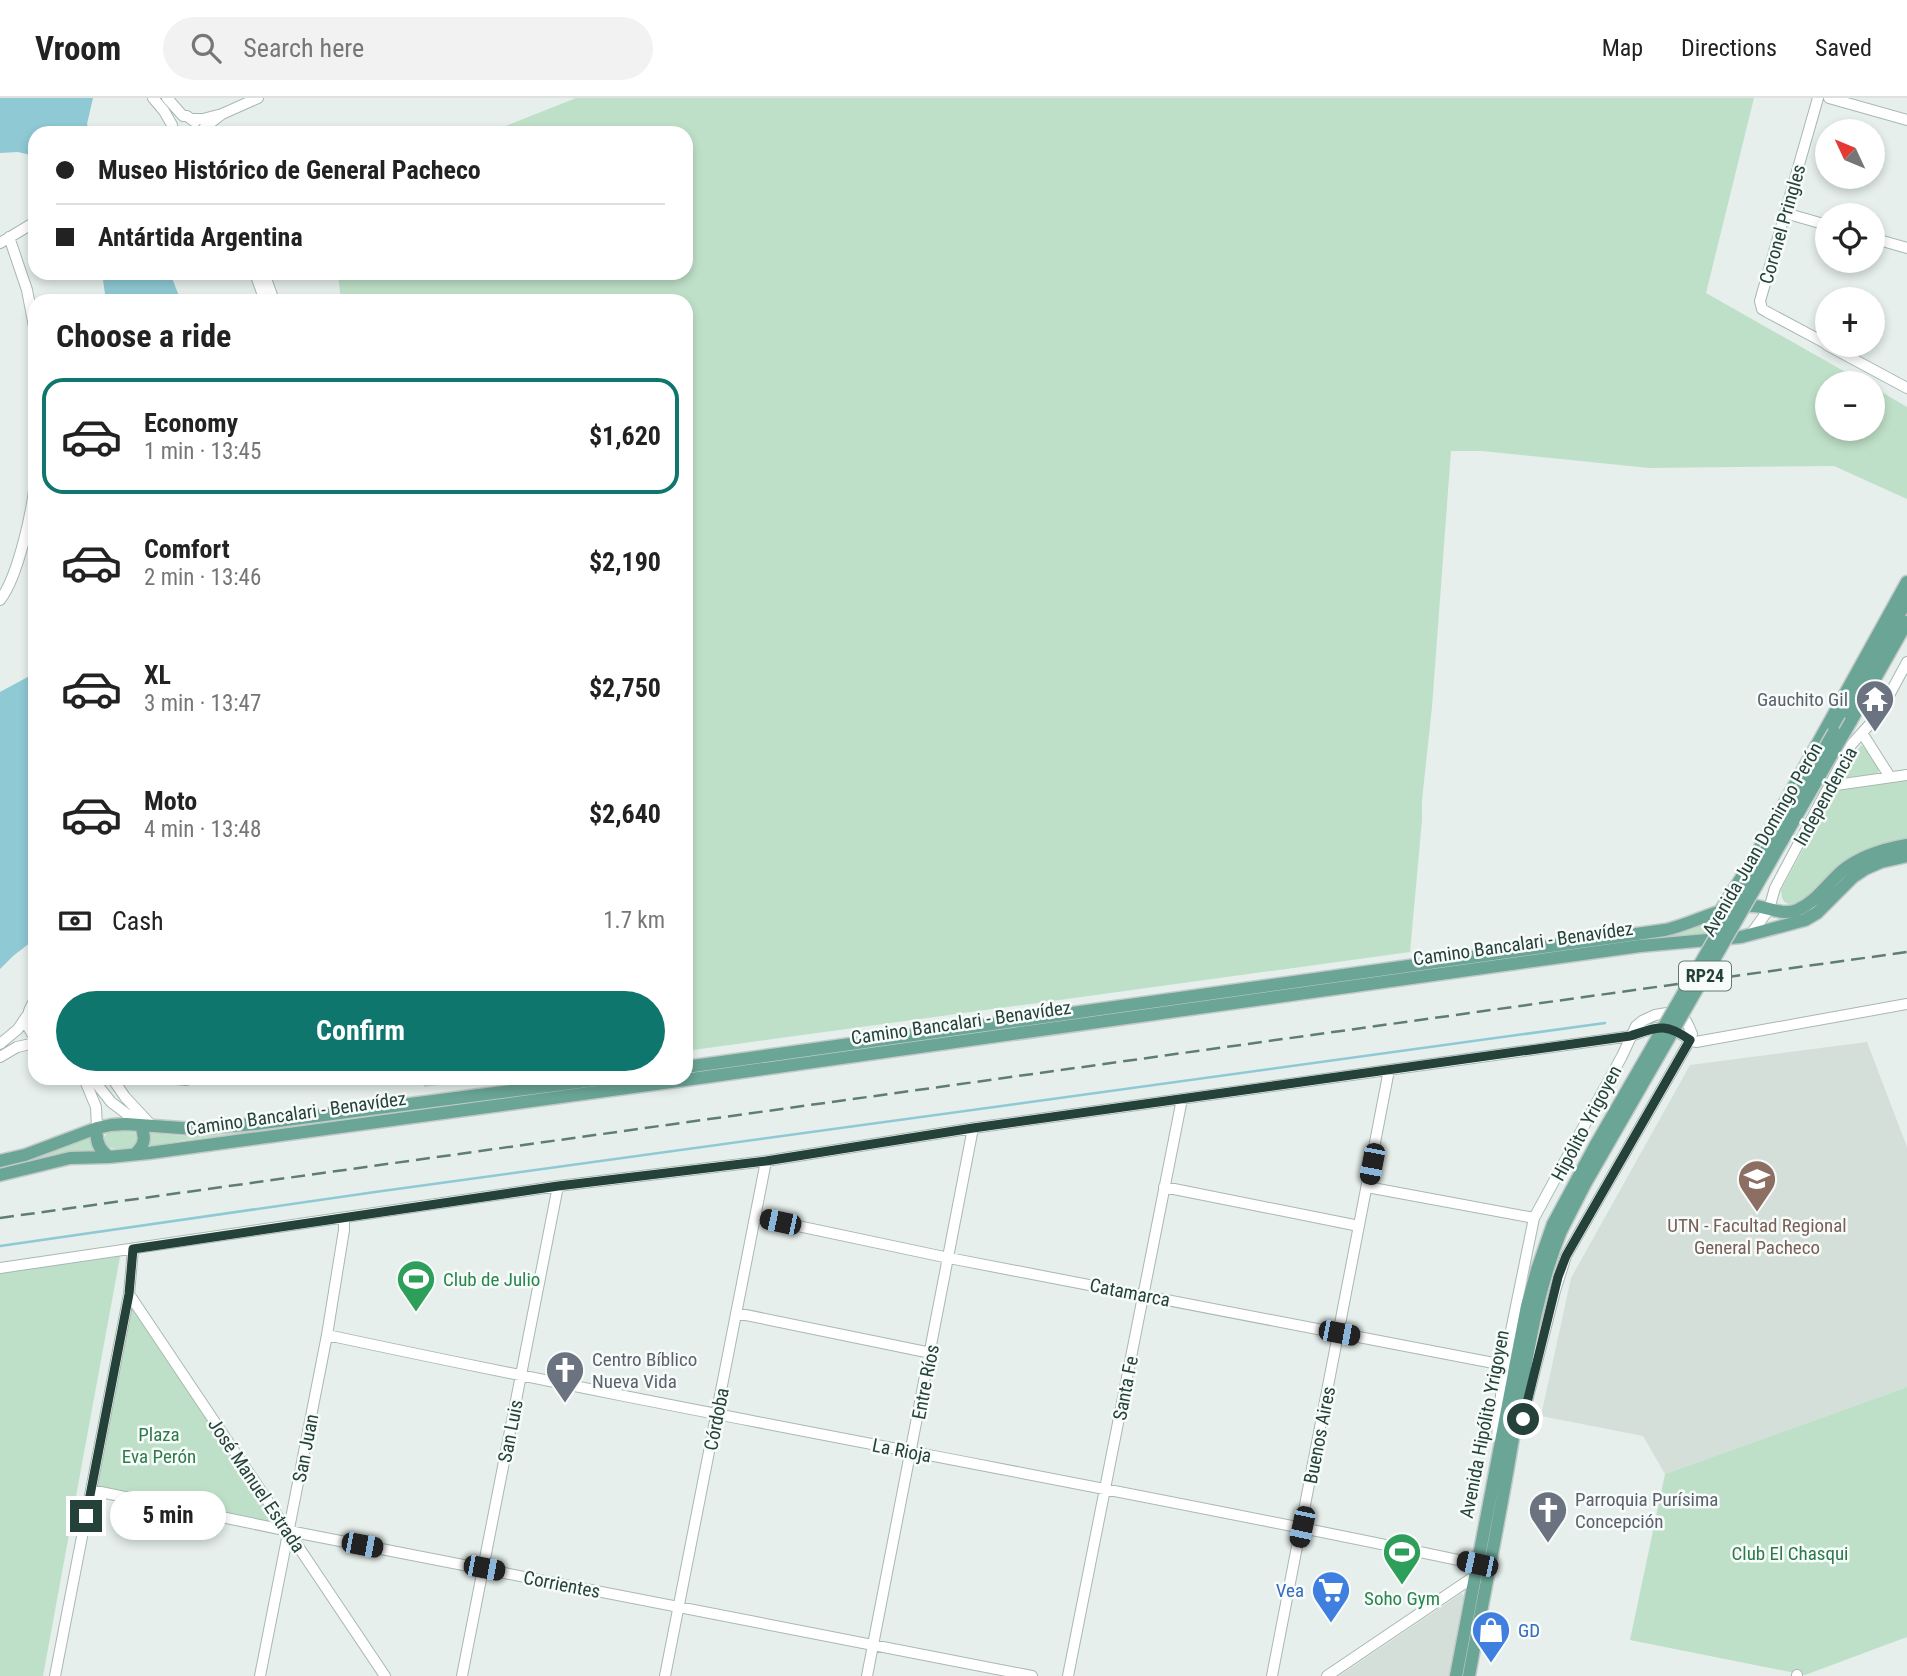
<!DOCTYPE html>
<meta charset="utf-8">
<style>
body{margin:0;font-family:"Roboto Condensed",sans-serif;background:#f2f2f2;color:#222;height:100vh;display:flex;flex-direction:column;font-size:26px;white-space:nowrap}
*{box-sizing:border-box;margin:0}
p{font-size:23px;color:#767676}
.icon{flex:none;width:38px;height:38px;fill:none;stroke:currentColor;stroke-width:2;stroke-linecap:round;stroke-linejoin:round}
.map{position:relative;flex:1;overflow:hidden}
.details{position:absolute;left:28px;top:196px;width:665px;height:791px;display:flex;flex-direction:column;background:#fff;border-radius:21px;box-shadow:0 4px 10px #0003}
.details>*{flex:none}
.banner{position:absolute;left:28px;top:28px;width:665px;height:154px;border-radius:21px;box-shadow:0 4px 10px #0003;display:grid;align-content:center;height:154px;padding:0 28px;background:#fff}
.needle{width:46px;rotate:314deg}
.controls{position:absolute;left:1815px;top:21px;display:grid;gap:14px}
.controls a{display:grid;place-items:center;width:70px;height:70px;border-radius:50%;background:#fff;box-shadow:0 4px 10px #0003;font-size:35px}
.end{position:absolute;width:32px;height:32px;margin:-16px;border:9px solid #24423a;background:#fff;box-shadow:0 0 0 4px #fff}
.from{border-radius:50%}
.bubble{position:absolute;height:49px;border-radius:24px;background:#fff;box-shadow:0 4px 10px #0003;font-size:23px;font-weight:700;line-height:49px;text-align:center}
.car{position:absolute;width:21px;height:42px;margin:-21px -10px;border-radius:9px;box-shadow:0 0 5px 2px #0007;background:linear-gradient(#222 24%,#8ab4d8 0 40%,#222 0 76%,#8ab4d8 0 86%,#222 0)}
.banner b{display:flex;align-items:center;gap:24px;height:66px;font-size:26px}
.banner b+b{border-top:2px solid #e0e0e0}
.banner i{width:18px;height:18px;background:#222}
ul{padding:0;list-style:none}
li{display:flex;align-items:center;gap:21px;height:116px;margin:0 14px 10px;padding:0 14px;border:4px solid transparent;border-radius:21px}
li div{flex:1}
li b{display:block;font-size:26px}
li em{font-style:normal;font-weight:700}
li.active{border-color:#0f766e}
li>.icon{width:63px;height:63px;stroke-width:1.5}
h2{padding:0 28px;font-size:32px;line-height:84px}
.pay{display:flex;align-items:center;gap:18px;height:77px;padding:0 28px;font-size:26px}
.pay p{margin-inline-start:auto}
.button{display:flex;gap:14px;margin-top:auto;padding:14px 28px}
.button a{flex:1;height:80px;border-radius:42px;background:#0f766e;color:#fff;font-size:28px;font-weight:700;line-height:80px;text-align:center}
header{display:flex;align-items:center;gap:42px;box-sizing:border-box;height:98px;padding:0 35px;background:#fff;border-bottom:2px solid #e0e0e0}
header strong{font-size:33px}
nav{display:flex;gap:38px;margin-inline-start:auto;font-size:24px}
.search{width:490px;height:63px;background:#f2f2f2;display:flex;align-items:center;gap:18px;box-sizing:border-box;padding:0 24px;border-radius:38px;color:#767676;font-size:26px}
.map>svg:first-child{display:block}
.built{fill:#d4dfda}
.green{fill:#bfe0c8}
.water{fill:#8ec9d4}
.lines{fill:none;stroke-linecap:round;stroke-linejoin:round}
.stream{stroke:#8ec9d4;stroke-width:2.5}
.minor-casing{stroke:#a8b8b2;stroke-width:12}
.major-casing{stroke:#c2cac8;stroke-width:15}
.minor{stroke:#fff;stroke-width:10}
.major{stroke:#6aa596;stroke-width:12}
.rail{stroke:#5f7d75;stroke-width:2.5;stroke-dasharray:14 7;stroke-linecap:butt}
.major-bridge-casing{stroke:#c2cac8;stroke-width:15;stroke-linecap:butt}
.major-bridge{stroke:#6aa596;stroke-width:12}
.route{stroke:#24423a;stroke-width:9}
.labels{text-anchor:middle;stroke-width:5;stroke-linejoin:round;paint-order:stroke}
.shield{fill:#f7fbf9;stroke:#637a73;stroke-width:2}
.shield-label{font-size:18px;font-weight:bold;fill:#24423a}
.street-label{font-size:19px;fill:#24423a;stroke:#f7fbf9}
.worship-label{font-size:19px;fill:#5b616d;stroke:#f7fbf9;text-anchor:start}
.education-label{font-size:19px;fill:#785e54;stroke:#f7fbf9}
.leisure-label{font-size:19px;fill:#27864d;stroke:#f7fbf9;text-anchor:start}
.park-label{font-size:19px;fill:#2d7a4b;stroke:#f7fbf9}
.shop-label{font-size:19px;fill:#366cbe;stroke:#f7fbf9;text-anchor:end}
</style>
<header>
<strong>Vroom</strong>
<div class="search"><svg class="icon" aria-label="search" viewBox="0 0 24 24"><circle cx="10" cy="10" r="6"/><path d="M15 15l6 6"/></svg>Search here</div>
<nav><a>Map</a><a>Directions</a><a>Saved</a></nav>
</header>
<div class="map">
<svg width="1907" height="1578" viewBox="0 0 1907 1578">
<rect width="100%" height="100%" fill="#e6efeb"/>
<!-- built -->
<path class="built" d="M1867 944 1907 1049V1289L1665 1376 1643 1338 1541 1318 1571 1180 1690 967Z
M1462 1495 1466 1501 1451 1578H1339Z"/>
<!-- green -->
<path class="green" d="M576 0H1754L1706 195 1865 285H1827V331H1872L1873 289 1907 309V401L1834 368 1649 370 1482 353H1451L1432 609 1422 702V722L1410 854 686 953V203H341L338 175H686V35H488Z
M1861 647 1867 650 1879 670 1878 676 1846 681 1844 680 1843 675Z
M1907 682V742L1814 793C1804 801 1782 818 1781 792L1834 694 1838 691Z
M1708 824 1713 826 1714 836 686 977V974L1653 840 1691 832Z
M423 980H488L424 989Z
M644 980H665L330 1027 184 1042 152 1048 149 1046 151 1035 183 1038 218 1037 329 1024Z
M129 1032C138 1034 140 1042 133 1049 122 1051 108 1054 103 1042L107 1034Z
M89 1038 92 1040 93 1054 0 1072V1068Z
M122 1148 43 1578H0V1167Z
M129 1196 289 1433 91 1392Z
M1907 1289V1539L1805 1577 1630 1542 1665 1376Z"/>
<!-- water -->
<path class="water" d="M0 0H93L87 26 90 35H35V58L18 54 0 55Z
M102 175H170L181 203H106Z
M35 575V841L13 858 0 871V594Z"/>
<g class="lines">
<!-- stream -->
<path class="stream" d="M0 1148 375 1094 1605 925"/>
<!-- minor casing -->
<g class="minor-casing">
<path id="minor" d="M153 0 164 13 172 27
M167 0 183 18H187L195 24
M1818 0 1760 203 1762 211 1767 214 1827 246
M1829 0 1907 22
M222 16 258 0
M192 21H203L222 16 205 29 200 35
M1785 115 1827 127
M9 139 27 192 35 234
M1872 140 1907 150
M0 145 35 124
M255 175 265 203
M264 175 274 203
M1827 247 1907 290
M0 502C18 479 32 414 35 384
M1862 635 1890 679
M1829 688 1907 677
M1751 836 1769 811 1775 790 1851 647 1879 616 1907 564
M35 902C26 915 23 927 35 939
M0 946 18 931 26 919
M0 959 17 949 35 945
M84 980 96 1009 97 1030
M92 980 111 1004 140 1026
M112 980 125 999 152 1028
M166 980 186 982 193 980
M1164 1089 1359 1128
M1367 1089 1534 1120
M756 1119 949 1160 1504 1267
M0 1170 558 1088 766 1063 973 1030 1631 938C1646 933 1660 925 1676 933 1683 937 1688 942 1696 944L1907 906
M129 1196 385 1578
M736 1215 931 1255
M327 1237C709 1319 1095 1385 1477 1466
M1497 1338 1504 1267 1534 1120 1622 958 1636 928 1642 923 1655 917 1667 915 1678 917 1686 923 1689 929 1692 936 1690 942 1566 1158 1555 1193 1519 1335
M91 1392 289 1433 1032 1578
M1797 1577V1578
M55 1578 129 1196 133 1151
M260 1578 327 1237 344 1132V1120
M462 1578 558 1088
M665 1578 766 1063
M867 1578 973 1030
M1068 1578 1182 1001
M1272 1578 1389 972
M1327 1578 1475 1478"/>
</g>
<!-- major casing -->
<g class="major-casing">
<path id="major" d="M1851 623 1907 524
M1834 634 1907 502
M1719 815 1757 755 1907 484
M686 969 1665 832C1696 825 1722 807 1754 808 1769 809 1782 818 1797 812 1816 804 1827 786 1842 773 1860 758 1884 751 1907 747
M97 1030C95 1043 99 1052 109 1059
M136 1055C145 1047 146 1038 140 1027
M0 1063 25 1057 97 1030 111 1027 126 1026 195 1031 255 1026 610 980
M0 1077 70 1060 109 1059 149 1055 685 982 1640 848 1741 839 1805 822 1817 815 1853 779 1865 771 1881 764 1907 758
M1456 1578 1527 1208 1537 1172 1553 1126
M1469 1578C1483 1501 1499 1424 1512 1346 1525 1275 1533 1201 1561 1133"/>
</g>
<!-- minor -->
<use href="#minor" class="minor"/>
<!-- major -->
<use href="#major" class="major"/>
<!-- rail -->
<path class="rail" d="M0 1120 1907 854"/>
<!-- major-bridge casing -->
<g class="major-bridge-casing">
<path id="major-bridge" d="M1553 1126 1595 1048 1834 634
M1561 1133 1585 1086 1851 623"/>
</g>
<!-- major-bridge -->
<use href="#major-bridge" class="major-bridge"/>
</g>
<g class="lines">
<!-- route -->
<path class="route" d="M86 1418 129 1196 133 1151 558 1088 766 1063 973 1030 1630 938C1658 929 1665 924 1690 942L1566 1158 1558 1179 1523 1321"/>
</g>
<!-- icons -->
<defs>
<g id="temple-pin" transform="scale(2.0125)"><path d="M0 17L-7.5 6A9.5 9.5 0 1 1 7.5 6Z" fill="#6b7280" stroke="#f7fbf9"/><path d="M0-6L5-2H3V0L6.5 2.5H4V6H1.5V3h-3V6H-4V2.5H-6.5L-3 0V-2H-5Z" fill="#fff"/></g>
<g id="university-pin" transform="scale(2.0125)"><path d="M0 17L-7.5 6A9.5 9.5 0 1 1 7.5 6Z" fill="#8d6e63" stroke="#f7fbf9"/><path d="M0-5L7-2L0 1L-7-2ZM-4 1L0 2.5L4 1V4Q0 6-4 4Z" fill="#fff"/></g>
<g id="stadium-pin" transform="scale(2.0125)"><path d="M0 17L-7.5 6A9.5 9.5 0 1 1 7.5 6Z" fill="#2e9e5b" stroke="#f7fbf9"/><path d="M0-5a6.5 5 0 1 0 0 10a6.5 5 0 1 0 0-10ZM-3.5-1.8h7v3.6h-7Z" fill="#fff"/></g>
<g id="church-pin" transform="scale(2.0125)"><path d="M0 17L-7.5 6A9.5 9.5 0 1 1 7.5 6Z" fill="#6b7280" stroke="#f7fbf9"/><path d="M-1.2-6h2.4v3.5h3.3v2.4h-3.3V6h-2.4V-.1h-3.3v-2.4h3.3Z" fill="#fff"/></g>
<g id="supermarket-pin" transform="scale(2.0125)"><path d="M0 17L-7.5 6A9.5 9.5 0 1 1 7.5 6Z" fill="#3f7fe0" stroke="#f7fbf9"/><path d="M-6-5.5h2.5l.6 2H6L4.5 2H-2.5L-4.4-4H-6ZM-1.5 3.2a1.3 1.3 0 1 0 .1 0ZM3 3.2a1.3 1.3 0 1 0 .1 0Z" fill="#fff"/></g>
<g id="shop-pin" transform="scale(2.0125)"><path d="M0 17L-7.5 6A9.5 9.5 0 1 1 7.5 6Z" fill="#3f7fe0" stroke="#f7fbf9"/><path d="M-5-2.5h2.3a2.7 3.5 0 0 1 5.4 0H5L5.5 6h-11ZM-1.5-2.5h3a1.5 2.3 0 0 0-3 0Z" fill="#fff"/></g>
</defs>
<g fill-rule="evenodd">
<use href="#temple-pin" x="1875" y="601"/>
<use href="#university-pin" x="1757" y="1081"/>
<use href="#stadium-pin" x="416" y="1181"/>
<use href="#church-pin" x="565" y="1272"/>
<use href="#church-pin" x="1548" y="1412"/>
<use href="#stadium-pin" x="1402" y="1454"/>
<use href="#supermarket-pin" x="1331" y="1492"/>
<use href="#shop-pin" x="1491" y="1532"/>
</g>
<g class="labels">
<!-- shield labels -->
<rect class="shield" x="1679" y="863.5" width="52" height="29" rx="5"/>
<g class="shield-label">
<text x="1705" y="884">RP24</text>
</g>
<!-- street labels -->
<g class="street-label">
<text transform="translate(1782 126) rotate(-74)" y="7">Coronel Pringles</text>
<text transform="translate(1825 698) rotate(-61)" y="7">Independencia</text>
<text transform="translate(1762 741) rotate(-60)" y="7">Avenida Juan Domingo Perón</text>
<text transform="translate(1523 845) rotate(-8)" y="7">Camino Bancalari - Benavídez</text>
<text transform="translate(961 924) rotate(-8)" y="7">Camino Bancalari - Benavídez</text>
<text transform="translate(296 1015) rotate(-8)" y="7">Camino Bancalari - Benavídez</text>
<text transform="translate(1586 1025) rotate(-62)" y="7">Hipólito Yrigoyen</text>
<text transform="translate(1130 1194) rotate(11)" y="7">Catamarca</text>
<text transform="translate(925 1284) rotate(-79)" y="7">Entre Ríos</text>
<text transform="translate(1125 1290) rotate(-79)" y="7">Santa Fe</text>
<text transform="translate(716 1321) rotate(-79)" y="7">Córdoba</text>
<text transform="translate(1484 1326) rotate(-79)" y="7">Avenida Hipólito Yrigoyen</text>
<text transform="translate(510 1333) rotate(-79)" y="7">San Luis</text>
<text transform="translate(1319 1337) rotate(-79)" y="7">Buenos Aires</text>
<text transform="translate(305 1350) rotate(-79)" y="7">San Juan</text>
<text transform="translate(902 1352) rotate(11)" y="7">La Rioja</text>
<text transform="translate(257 1387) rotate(56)" y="7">José Manuel Estrada</text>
<text transform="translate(562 1486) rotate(11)" y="7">Corrientes</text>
</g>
<!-- worship labels -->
<g class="worship-label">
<text x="1848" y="608" text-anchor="end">Gauchito Gil</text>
<text x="592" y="1268">Centro Bíblico<tspan x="592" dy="22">Nueva Vida</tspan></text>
<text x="1575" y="1408">Parroquia Purísima<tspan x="1575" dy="22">Concepción</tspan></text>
</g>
<!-- education labels -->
<g class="education-label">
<text x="1757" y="1134">UTN - Facultad Regional<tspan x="1757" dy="22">General Pacheco</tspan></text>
</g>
<!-- leisure labels -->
<g class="leisure-label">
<text x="443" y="1188">Club de Julio</text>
<text x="1402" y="1507" text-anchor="middle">Soho Gym</text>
</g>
<!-- park labels -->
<g class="park-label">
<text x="159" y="1343">Plaza<tspan x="159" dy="22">Eva Perón</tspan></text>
<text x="1790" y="1462">Club El Chasqui</text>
</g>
<!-- shop labels -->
<g class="shop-label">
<text x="1304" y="1499">Vea</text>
<text x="1518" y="1539" text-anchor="start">GD</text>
</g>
</g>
</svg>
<div class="controls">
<a><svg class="needle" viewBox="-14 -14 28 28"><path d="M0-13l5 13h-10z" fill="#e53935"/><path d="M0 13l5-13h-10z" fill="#767676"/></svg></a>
<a><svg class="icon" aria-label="locate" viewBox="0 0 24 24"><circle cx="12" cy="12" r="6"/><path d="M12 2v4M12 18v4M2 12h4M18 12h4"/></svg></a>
<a>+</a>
<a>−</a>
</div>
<i class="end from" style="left:1523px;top:1321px"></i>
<i class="end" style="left:86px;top:1418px"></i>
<div class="bubble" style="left:110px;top:1393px;width:116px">5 min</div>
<i class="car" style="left:1372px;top:1066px;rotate:191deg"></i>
<i class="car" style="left:780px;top:1124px;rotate:282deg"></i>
<i class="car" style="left:1339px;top:1235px;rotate:101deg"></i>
<i class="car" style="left:1302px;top:1429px;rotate:192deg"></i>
<i class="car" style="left:362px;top:1447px;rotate:101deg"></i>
<i class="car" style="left:1477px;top:1466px;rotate:282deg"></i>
<i class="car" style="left:484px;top:1470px;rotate:101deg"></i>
<div class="banner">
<b><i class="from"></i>Museo Histórico de General Pacheco</b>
<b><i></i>Antártida Argentina</b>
</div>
<section class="details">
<h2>Choose a ride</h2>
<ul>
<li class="active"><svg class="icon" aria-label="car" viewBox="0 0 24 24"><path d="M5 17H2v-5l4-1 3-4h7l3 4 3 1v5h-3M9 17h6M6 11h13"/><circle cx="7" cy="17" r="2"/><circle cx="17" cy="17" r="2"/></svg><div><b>Economy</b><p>1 min · 13:45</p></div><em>$1,620</em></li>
<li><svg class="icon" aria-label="car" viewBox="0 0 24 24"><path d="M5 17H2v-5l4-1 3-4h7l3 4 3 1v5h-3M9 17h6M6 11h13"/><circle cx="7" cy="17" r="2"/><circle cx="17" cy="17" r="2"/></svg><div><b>Comfort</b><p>2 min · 13:46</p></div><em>$2,190</em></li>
<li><svg class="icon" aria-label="car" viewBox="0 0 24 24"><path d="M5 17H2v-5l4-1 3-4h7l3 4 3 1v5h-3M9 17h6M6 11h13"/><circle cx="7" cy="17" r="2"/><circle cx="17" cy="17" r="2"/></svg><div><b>XL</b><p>3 min · 13:47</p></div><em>$2,750</em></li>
<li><svg class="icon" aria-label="car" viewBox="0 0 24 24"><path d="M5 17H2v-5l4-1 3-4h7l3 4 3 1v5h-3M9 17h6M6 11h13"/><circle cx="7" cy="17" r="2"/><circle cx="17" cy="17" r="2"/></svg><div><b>Moto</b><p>4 min · 13:48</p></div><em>$2,640</em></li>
</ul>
<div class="pay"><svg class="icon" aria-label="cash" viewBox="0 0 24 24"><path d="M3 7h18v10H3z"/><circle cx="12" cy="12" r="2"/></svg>Cash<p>1.7 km</p></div>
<div class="button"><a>Confirm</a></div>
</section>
</div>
